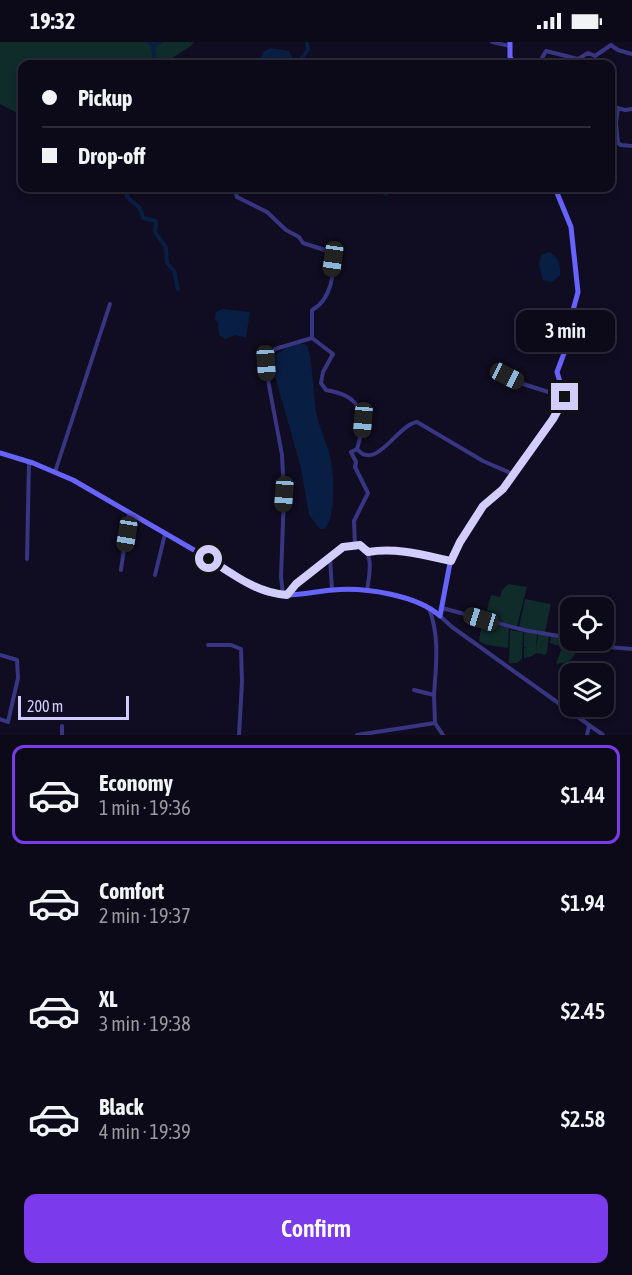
<!DOCTYPE html>
<meta charset="utf-8">
<style>
body{margin:0;font-family:"Asap Condensed",sans-serif;background:#151222;color:#f1f3f6;height:100vh;display:flex;flex-direction:column;font-size:22px;white-space:nowrap}
*{box-sizing:border-box;margin:0}
p{font-size:20px;color:#9a9aa2}
.icon{flex:none;width:33px;height:33px;fill:none;stroke:currentColor;stroke-width:2;stroke-linecap:round;stroke-linejoin:round}
.map{position:relative;height:693px;overflow:hidden}
.drawer{display:flex;flex-direction:column;background:#0c0919;flex:1}
.drawer>*{flex:none}
.guide{position:absolute;left:18px;top:18px;width:597px;height:132px;border-radius:12px;box-shadow:0 3px 9px #0003,0 0 0 2px #2c2a38;display:grid;align-content:center;height:132px;padding:0 24px;background:#0c0919}
.tools{position:absolute;left:560px;top:555px;display:grid;gap:12px}
.tools a{display:grid;place-items:center;width:54px;height:54px;border-radius:12px;background:#0c0919;box-shadow:0 3px 9px #0003,0 0 0 2px #2c2a38;font-size:30px}
.scale{position:absolute;left:18px;bottom:15px;width:111px;box-sizing:border-box;padding-left:6px;border:3px solid #d2ccff;border-top:0;font-size:16px;line-height:21px;white-space:nowrap;color:#d2ccff;-webkit-text-stroke:4px #100c21;paint-order:stroke}
.end{position:absolute;width:27px;height:27px;margin:-14px;border:8px solid #d2ccff;background:#111;box-shadow:0 0 0 3px #111}
.from{border-radius:50%}
.bubble{position:absolute;height:42px;border-radius:12px;background:#0c0919;box-shadow:0 3px 9px #0003,0 0 0 2px #2c2a38;font-size:20px;font-weight:600;line-height:42px;text-align:center}
.car{position:absolute;width:18px;height:36px;margin:-18px -9px;border-radius:8px;box-shadow:0 0 4px 2px #0007;background:linear-gradient(#222 24%,#8ab4d8 0 40%,#222 0 76%,#8ab4d8 0 86%,#222 0)}
.guide b{display:flex;align-items:center;gap:21px;height:57px;font-size:22px}
.guide b+b{border-top:2px solid #2c2a38}
.guide i{width:15px;height:15px;background:#f1f3f6}
ul{padding:10px 0 0;list-style:none}
li{display:flex;align-items:center;gap:18px;height:99px;margin:0 12px 9px;padding:0 12px;border:3px solid transparent;border-radius:12px}
li div{flex:1}
li b{display:block;font-size:22px}
li em{font-style:normal;font-weight:600}
li.active{border-color:#7c3aed}
li>.icon{width:54px;height:54px;stroke-width:1.5}
.action{display:flex;gap:12px;margin-top:auto;padding:12px 24px}
.action a{flex:1;height:69px;border-radius:12px;background:#7c3aed;color:#fff;font-size:24px;font-weight:600;line-height:69px;text-align:center}
.status{display:flex;justify-content:space-between;align-items:center;height:42px;padding:0 30px;background:#0c0919;direction:ltr}
.status svg{height:16px;fill:currentColor}
.map>svg:first-child{display:block}
.green{fill:#0f2b2a}
.water{fill:#091e43}
.lines{fill:none;stroke-linecap:round;stroke-linejoin:round}
.canal{stroke:#091e43;stroke-width:4}
.street{stroke:#383582;stroke-width:4}
.secondary{stroke:#6763ff;stroke-width:5}
.route{stroke:#d2ccff;stroke-width:8}
</style>
<div class="status"><b>19:32</b><svg viewBox="0 0 49 12"><path d="M0 12V9h3v3zM5 12V6h3v6zM10 12V3h3v9zM15 12V0h3v12zM26 1h20v11H26zM47 4h2v5h-2z"/></svg></div>
<div class="map">
<svg width="632" height="693" viewBox="0 0 632 693">
<rect width="100%" height="100%" fill="#100c21"/>
<!-- green -->
<path class="green" d="M0 0H194L191 4 163 22H22V73L0 62Z
M508 542 527 545 517 584 485 576 491 553 500 555 502 548Z
M525 557 551 562 545 590 519 585Z
M482 579 509 586 508 606 487 603 479 599Z
M510 588 523 590 522 617 517 621H509Z
M524 590 537 592 536 609 538 592 549 594 547 610 545 613 536 611 531 615 524 616V606L527 605H524Z
M551 594 575 599 572 605 575 612C571 620 564 621 556 622L561 608 559 604 550 601Z"/>
<!-- water -->
<path class="water" d="M270 6 289 9 292 15 293 22H262L261 16 263 10Z
M550 210C558 216 561 222 560 233L552 240 543 238C540 229 538 223 541 213Z
M222 267 250 270 246 296 235 293 225 297 219 293 218 281 215 277 216 270Z
M298 302H305L308 305C313 326 313 348 316 370 319 384 325 397 329 410 334 427 337 476 324 487H320L309 473 301 426 273 327 274 314 285 307Z"/>
<g class="lines">
<!-- canal -->
<path class="canal" d="M149 0 153 4 155 22
M153 4 160 0
M297 22 308 8 307 0
M127 146V155L140 166 143 176 156 179 155 190 166 206 167 221 174 229 178 247
M377 146 386 152"/>
<!-- street -->
<path class="street" d="M492 0 510 4
M543 22 542 16 546 9 578 17 588 11 595 14 611 3 618 8 632 12
M610 64 625 68 632 67
M618 66 616 81 618 101 621 103 632 104
M234 146 237 155 267 170 286 188 299 195 303 201 331 210C337 229 330 259 312 268V296L275 307 266 321 268 338 282 413 284 452 281 535 283 553
M312 296 333 312 323 330 321 341 326 348C364 354 367 375 357 407 376 430 397 383 417 380L483 419 513 432
M500 330 520 341 564 355
M55 430 110 262
M355 503 354 479 368 451 355 425 356 420 351 410 357 407
M368 510C396 505 424 512 451 519
M330 516 332 548
M27 517 29 420
M121 528 129 470
M155 533 165 492
M287 553 296 542 343 505 360 503C375 514 369 532 367 549
M429 566C440 595 436 623 434 653
M442 566 524 588 570 596
M440 574 452 585 603 693
M581 598 608 605 632 607
M208 603H231L241 607 242 640 239 693
M0 613 17 618 18 636 8 680 0 677
M435 681 443 693
M62 684V693
M357 693 435 681 434 653 414 648
M587 693 589 684"/>
<!-- secondary -->
<path class="secondary" d="M510 0V15L514 22
M0 411 33 421 73 438 232 530C243 539 254 548 268 551 291 556 310 550 333 548 364 545 417 553 440 574L450 521 460 500 483 464 503 447 565 357 557 330 566 306 572 272 578 250 571 185 555 146"/>
</g>
<g class="lines">
<!-- route -->
<path class="route" d="M209 517C234 533 257 551 287 553L296 542 343 505 360 503 368 510C396 505 424 513 451 519L460 500 483 464 503 447 553 377 565 355"/>
</g>
</svg>
<div class="tools">
<a><svg class="icon" aria-label="locate" viewBox="0 0 24 24"><circle cx="12" cy="12" r="6"/><path d="M12 2v4M12 18v4M2 12h4M18 12h4"/></svg></a>
<a><svg class="icon" aria-label="layers" viewBox="0 0 24 24"><path d="M12 4l9 5-9 5-9-5zM3 14l9 5 9-5"/></svg></a>
</div>
<div class="scale">200 m</div>
<i class="end from" style="left:209px;top:517px"></i>
<i class="end" style="left:565px;top:355px"></i>
<div class="bubble" style="left:516px;top:268px;width:99px">3 min</div>
<i class="car" style="left:333px;top:217px;rotate:188deg"></i>
<i class="car" style="left:266px;top:321px;rotate:176deg"></i>
<i class="car" style="left:507px;top:334px;rotate:117deg"></i>
<i class="car" style="left:363px;top:378px;rotate:185deg"></i>
<i class="car" style="left:284px;top:452px;rotate:184deg"></i>
<i class="car" style="left:127px;top:492px;rotate:189deg"></i>
<i class="car" style="left:481px;top:577px;rotate:287deg"></i>
<div class="guide">
<b><i class="from"></i>Pickup</b>
<b><i></i>Drop-off</b>
</div>
</div>
<section class="drawer">
<ul>
<li class="active"><svg class="icon" aria-label="car" viewBox="0 0 24 24"><path d="M5 17H2v-5l4-1 3-4h7l3 4 3 1v5h-3M9 17h6M6 11h13"/><circle cx="7" cy="17" r="2"/><circle cx="17" cy="17" r="2"/></svg><div><b>Economy</b><p>1 min · 19:36</p></div><em>$1.44</em></li>
<li><svg class="icon" aria-label="car" viewBox="0 0 24 24"><path d="M5 17H2v-5l4-1 3-4h7l3 4 3 1v5h-3M9 17h6M6 11h13"/><circle cx="7" cy="17" r="2"/><circle cx="17" cy="17" r="2"/></svg><div><b>Comfort</b><p>2 min · 19:37</p></div><em>$1.94</em></li>
<li><svg class="icon" aria-label="car" viewBox="0 0 24 24"><path d="M5 17H2v-5l4-1 3-4h7l3 4 3 1v5h-3M9 17h6M6 11h13"/><circle cx="7" cy="17" r="2"/><circle cx="17" cy="17" r="2"/></svg><div><b>XL</b><p>3 min · 19:38</p></div><em>$2.45</em></li>
<li><svg class="icon" aria-label="car" viewBox="0 0 24 24"><path d="M5 17H2v-5l4-1 3-4h7l3 4 3 1v5h-3M9 17h6M6 11h13"/><circle cx="7" cy="17" r="2"/><circle cx="17" cy="17" r="2"/></svg><div><b>Black</b><p>4 min · 19:39</p></div><em>$2.58</em></li>
</ul>
<div class="action"><a>Confirm</a></div>
</section>
